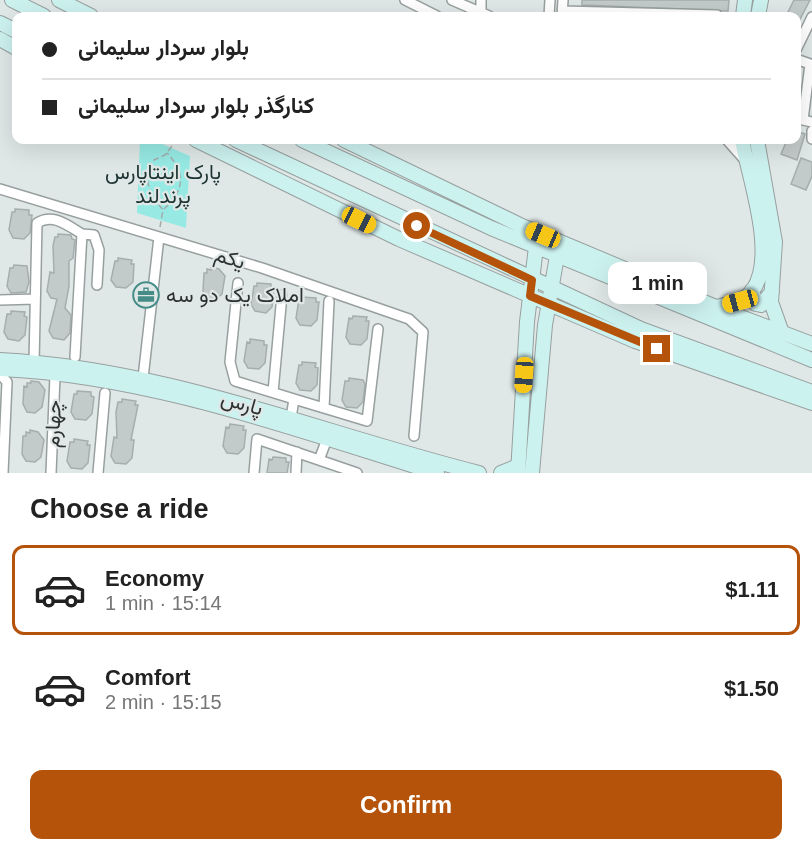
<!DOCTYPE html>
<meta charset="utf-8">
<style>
body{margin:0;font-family:Helvetica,Vazirmatn,sans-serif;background:#f6f6f6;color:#222;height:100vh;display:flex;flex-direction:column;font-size:22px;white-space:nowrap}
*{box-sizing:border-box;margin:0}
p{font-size:20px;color:#767676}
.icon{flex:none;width:33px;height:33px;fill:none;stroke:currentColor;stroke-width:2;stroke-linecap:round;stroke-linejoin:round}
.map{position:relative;height:473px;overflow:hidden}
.side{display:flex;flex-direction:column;background:#fff;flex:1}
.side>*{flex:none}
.banner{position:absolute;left:12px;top:12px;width:789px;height:132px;border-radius:12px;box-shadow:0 6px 24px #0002;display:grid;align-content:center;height:132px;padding:0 30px;background:#fff}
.end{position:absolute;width:27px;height:27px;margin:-14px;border:8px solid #b45309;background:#fff;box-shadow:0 0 0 3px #fff}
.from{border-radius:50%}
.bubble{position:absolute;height:42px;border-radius:12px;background:#fff;box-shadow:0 6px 24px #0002;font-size:20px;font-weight:700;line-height:42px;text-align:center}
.car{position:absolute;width:18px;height:36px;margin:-18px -9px;border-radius:8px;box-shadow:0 0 4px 2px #0007;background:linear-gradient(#f5c518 24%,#345 0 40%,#f5c518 0 76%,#345 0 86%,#f5c518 0)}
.banner b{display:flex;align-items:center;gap:21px;height:57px;font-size:22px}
.banner b+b{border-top:2px solid #e0e0e0}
.banner i{width:15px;height:15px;background:#222}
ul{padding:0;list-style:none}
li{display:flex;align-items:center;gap:18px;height:90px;margin:0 12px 9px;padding:0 18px;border:3px solid transparent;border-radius:12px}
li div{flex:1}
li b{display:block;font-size:22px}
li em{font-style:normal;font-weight:700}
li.active{border-color:#b45309}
li>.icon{width:54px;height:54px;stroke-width:1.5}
h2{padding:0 30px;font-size:27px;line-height:72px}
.action{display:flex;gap:12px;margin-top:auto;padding:12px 30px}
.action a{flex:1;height:69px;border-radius:12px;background:#b45309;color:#fff;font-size:24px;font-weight:700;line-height:69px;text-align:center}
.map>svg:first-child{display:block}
.green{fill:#97eae4}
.building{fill:#c3cbca;stroke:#a6aead;stroke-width:1.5}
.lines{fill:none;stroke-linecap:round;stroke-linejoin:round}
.street-casing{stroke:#98a09f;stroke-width:12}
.secondary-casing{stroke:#98a09f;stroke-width:16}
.path{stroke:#a4acab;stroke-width:1.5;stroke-dasharray:6 3;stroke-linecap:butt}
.street{stroke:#fff;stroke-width:9}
.secondary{stroke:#ccf2f0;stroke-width:14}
.route{stroke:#b45309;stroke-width:8}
.labels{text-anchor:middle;stroke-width:4.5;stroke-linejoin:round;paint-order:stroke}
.park-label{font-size:21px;fill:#1c3331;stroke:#dfe8e7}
.street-label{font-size:21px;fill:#2d3130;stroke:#dfe8e7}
.poi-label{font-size:21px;fill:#2d3130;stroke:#dfe8e7;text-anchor:start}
</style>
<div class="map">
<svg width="812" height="473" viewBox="0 0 812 473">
<rect width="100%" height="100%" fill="#dfe8e7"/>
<!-- green -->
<path class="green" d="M140 140H153L190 156 186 228 137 213Z"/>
<!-- building -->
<path class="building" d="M582 0H729L728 11 582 5Z
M794 0H810L796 27V16H786Z
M796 131 805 134 797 160 781 154 787 140H796Z
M801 158 812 162V176L806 190 791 184Z
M15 209 29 210V215H32L30 233 24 239 13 238 9 230 12 212H15Z
M58 234 71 235 72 239 75 240 73 258 69 261V286L65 308 71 315 70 333 64 340 53 338 49 331 57 299 51 298 47 291 50 272 54 273 53 246 55 237H58Z
M118 258 132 260 131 264H134L133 282 126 288 116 287 111 280 115 261H118Z
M14 265 27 266 29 282 26 292 11 293 7 286 10 268H13Z
M211 267 219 269 225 276 222 294 216 299 207 298 203 291 204 273H207V269L211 270Z
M257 283 271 284V288L274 289 272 307 266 313 255 311 251 304 254 286H257Z
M302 297 316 298V302H319L317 320 311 326 300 325 296 318 299 299 302 300Z
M11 311 25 312 24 316 27 317 25 335 19 341 8 339 4 332 7 314H11Z
M353 316 367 317 366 321H369L367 339 361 345 350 344 346 337 349 318 352 319Z
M250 339 264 341V345H267L265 363 259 369 248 368 244 361 247 342 250 343Z
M302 362 316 363 315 367 318 368 317 385 311 391 300 390 296 383 299 365H302Z
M349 378 363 380 365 384 363 402 357 408 346 407 342 400 345 381H349Z
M31 381 39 382 45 390 42 407 35 413 27 412 23 404 24 386 27 387V383H31Z
M77 391 91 392V396L94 397 92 414 86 420 75 419 71 412 74 394H77Z
M122 399 136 401 135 405H138L131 440H134L132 458 126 464 115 463 111 456 114 437 117 438 116 412 118 402H122Z
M230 424 244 426 243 430H246L244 448 238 454 227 453 223 446 226 427 229 428Z
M30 430 38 432 44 440 41 457 35 462 26 461 22 454 23 436H26V432L30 433Z
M74 439 88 441 87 445H90L88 463 82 469 71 468 67 461 70 442H74Z
M273 457 286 458V462H289L287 473H267L269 459 272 460Z"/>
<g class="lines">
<!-- street casing -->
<g class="street-casing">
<path id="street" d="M405 0 437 16
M452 0 489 16
M563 11 717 15
M481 13V0
M549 16 550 0
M562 16 563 0
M796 50 812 17
M796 59 810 64 803 120 812 122
M812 131V139
M727 140 743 158
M0 189 262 268 409 319 423 332 414 436
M82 234 94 235 99 250 97 285
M238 283 230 362 235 381 294 399 291 418
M0 300 35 299
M34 363 37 223C53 213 67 225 82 234L75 357
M0 374 7 382 3 473
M143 378 159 237
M273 392 282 295
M294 399 367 421 378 329
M324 408 329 301
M327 439 319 460 357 473
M51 473 55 376
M98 473 105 393
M254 473 257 439 319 460
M296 473 297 452"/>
</g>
<!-- secondary casing -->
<g class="secondary-casing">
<path id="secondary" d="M12 0 44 16
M59 0 91 16
M743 16 745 0
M758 16 761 0
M0 23 16 31
M0 39 16 48
M196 140 399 239 635 341 812 403
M236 140 641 329 812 392
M302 140 491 228 812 360
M344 140 522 226 730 313 812 344
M757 140 775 242 771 302 782 333
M752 290 756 304 761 305 772 292
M716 307C729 304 744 302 753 290 777 255 749 178 742 140
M0 360C169 369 317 432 479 473
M0 369C148 375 297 430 437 473
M501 473 518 466
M518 473 527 322 536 247
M532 473 545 325 557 256"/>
</g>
<!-- path -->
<path class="path" d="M164 209C185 190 186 173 167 153
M160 227 163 210C150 194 141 179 154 160L165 155 172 146"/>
<!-- street -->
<use href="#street" class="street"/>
<!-- secondary -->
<use href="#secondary" class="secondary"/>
</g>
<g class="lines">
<!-- route -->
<path class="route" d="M417 226 532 280 530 296 657 349"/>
</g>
<!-- icons -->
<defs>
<g id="office-ring" transform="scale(1.35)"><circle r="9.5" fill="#dfe8e7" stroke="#468d88" stroke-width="1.5"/><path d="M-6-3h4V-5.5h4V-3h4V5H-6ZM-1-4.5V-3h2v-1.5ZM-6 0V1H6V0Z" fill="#468d88"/></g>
</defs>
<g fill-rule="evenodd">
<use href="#office-ring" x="146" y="295"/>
</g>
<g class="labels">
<!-- park labels -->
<g class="park-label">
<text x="163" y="179">پارک اینتاپارس<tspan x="163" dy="24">پرندلند</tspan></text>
</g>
<!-- street labels -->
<g class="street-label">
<text transform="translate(230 258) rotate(17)" y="7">یکم</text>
<text transform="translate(242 403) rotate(16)" y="7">پارس</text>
<text transform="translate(53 424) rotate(-88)" y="7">چهارم</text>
</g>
<!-- poi labels -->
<g class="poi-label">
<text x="166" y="302">املاک یک دو سه</text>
</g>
</g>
</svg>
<i class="end from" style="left:417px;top:226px"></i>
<i class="end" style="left:657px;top:349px"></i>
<div class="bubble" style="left:608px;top:262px;width:99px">1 min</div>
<i class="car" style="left:359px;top:220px;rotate:116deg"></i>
<i class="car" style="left:543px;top:235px;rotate:293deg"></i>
<i class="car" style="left:740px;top:301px;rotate:255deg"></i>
<i class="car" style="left:524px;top:375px;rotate:184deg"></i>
<div class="banner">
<b><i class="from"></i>بلوار سردار سلیمانی</b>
<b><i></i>کنارگذر بلوار سردار سلیمانی</b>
</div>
</div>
<section class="side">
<h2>Choose a ride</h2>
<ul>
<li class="active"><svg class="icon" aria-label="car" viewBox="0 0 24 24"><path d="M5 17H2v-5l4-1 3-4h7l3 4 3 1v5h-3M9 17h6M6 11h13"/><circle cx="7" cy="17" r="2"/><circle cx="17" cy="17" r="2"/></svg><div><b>Economy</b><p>1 min · 15:14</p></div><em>$1.11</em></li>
<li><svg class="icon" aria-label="car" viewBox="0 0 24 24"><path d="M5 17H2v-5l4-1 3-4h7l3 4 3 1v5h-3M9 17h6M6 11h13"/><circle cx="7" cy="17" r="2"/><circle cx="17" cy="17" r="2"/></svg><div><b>Comfort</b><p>2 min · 15:15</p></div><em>$1.50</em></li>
</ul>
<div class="action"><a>Confirm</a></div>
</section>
